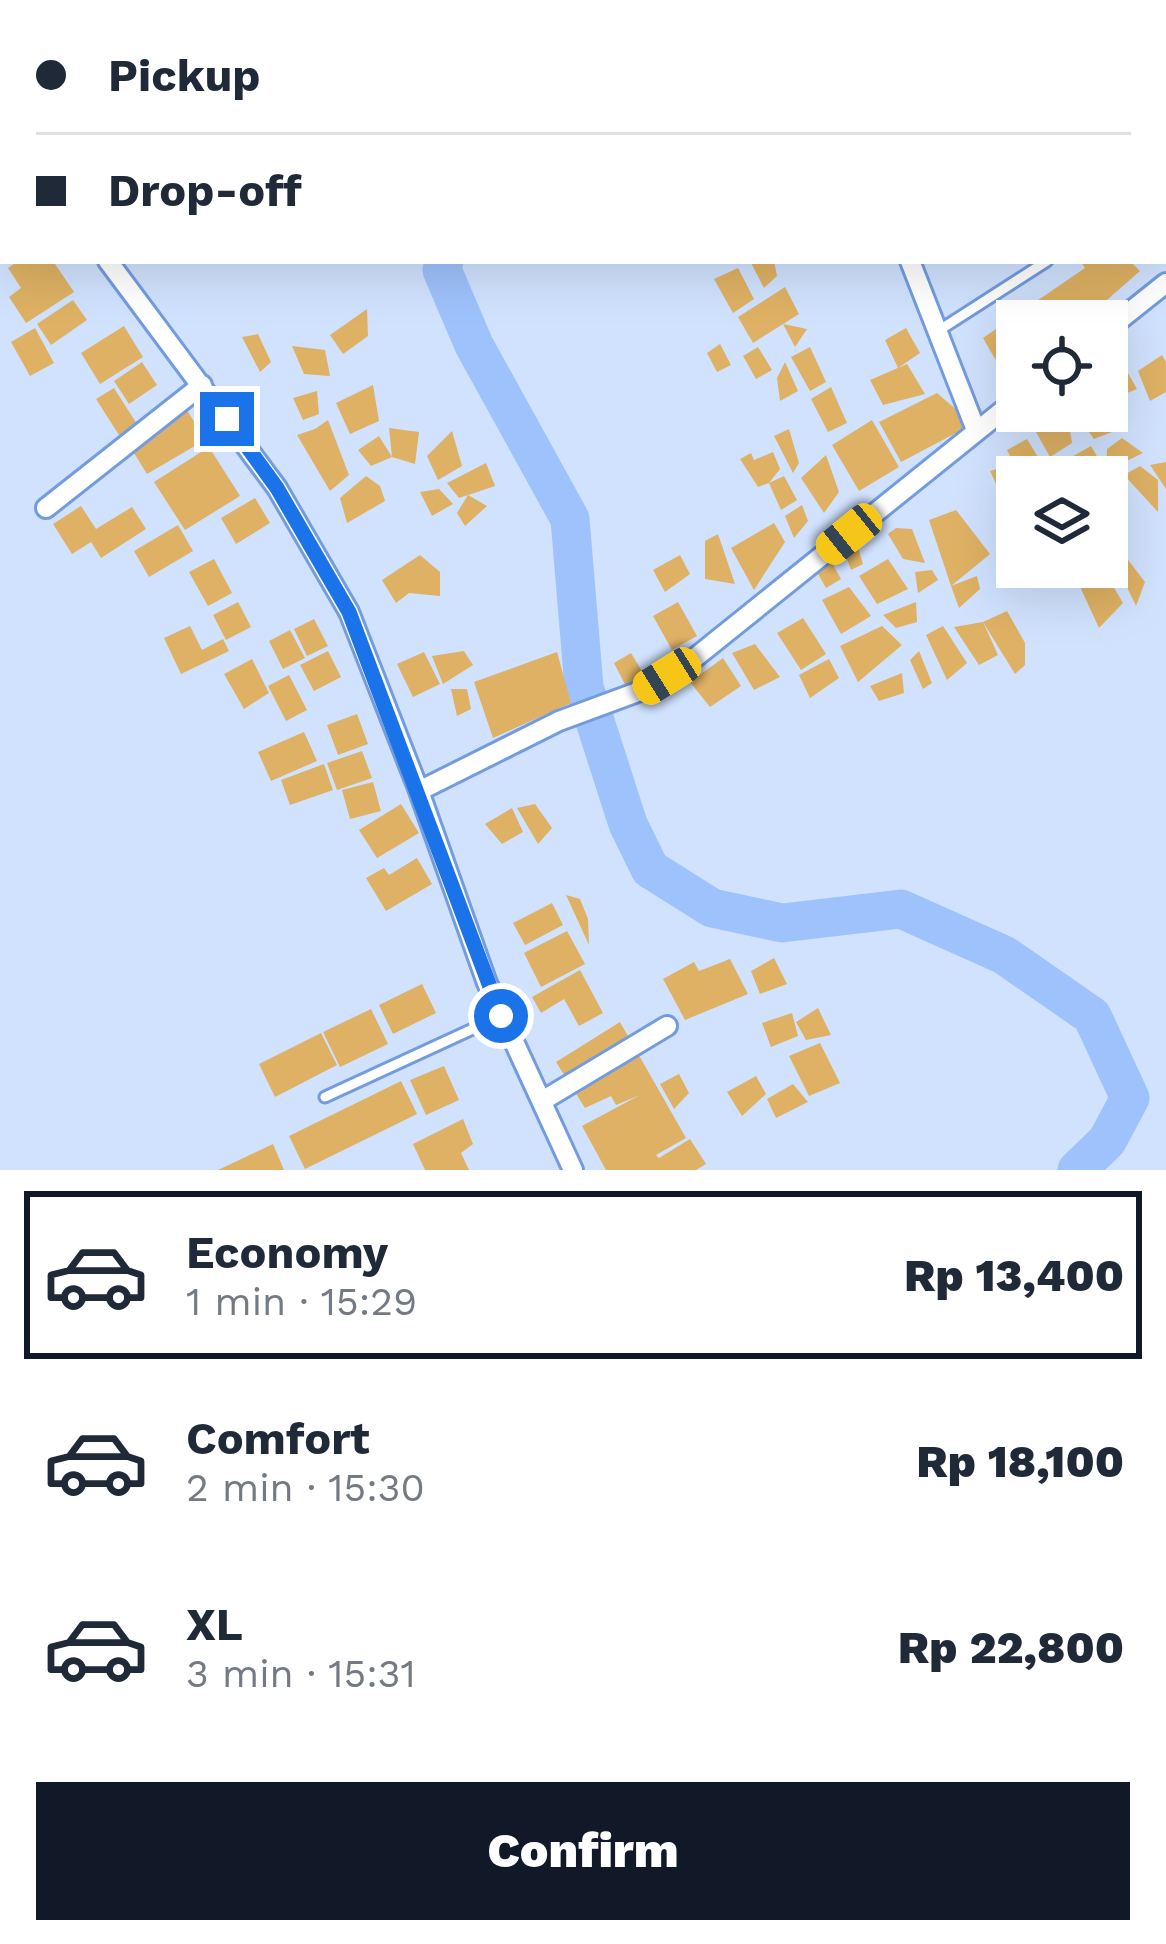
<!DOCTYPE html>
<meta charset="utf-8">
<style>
body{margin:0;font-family:"Work Sans",sans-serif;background:#f2f2f3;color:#1f2937;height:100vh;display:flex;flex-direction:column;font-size:45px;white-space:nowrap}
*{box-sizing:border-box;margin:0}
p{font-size:39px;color:#747a83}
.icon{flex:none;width:66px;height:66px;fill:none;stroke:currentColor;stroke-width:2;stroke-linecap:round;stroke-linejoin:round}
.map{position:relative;height:1170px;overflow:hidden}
.sheet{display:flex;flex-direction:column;background:#fff;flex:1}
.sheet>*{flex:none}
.top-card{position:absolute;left:0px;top:0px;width:1167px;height:264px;box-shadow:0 12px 48px #0002;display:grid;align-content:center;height:264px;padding:0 36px;background:#fff}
.buttons{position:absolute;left:996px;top:300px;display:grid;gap:24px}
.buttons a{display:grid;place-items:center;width:132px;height:132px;border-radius:0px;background:#fff;box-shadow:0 12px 48px #0002;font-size:60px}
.end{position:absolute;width:54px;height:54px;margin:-27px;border:15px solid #1a73e8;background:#fff;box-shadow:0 0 0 6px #fff}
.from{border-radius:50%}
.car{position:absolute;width:36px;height:72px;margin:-36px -18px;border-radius:15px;box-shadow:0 0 9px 3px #0007;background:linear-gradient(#f5c518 24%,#345 0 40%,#f5c518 0 76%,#345 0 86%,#f5c518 0)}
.top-card b{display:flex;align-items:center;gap:42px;height:114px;font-size:45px}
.top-card b+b{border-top:3px solid #e0e1e3}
.top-card i{width:30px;height:30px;background:#1f2937}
ul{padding:21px 0 0;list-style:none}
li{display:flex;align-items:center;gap:36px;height:168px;margin:0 24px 18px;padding:0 12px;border:6px solid transparent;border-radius:0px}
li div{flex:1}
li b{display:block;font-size:45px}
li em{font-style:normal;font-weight:800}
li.selected{border-color:#111827}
li>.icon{width:108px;height:108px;stroke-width:1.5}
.button{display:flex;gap:24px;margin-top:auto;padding:24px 36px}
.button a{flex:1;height:138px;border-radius:0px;background:#111827;color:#fff;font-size:48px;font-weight:800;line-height:138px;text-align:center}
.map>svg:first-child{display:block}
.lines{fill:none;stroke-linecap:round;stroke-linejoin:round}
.river{stroke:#9ec2fc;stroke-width:39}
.building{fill:#deb164}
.service-casing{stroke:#739cdf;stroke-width:15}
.minor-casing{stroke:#739cdf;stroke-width:24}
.service{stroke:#fff;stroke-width:9}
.minor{stroke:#fff;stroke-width:18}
.route{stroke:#1a73e8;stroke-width:15}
</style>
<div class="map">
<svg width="1166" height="1170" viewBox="0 0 1166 1170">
<rect width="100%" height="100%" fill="#d0e2fe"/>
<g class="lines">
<!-- river -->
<path class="river" d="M393 0 395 3
M444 261 442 270 474 345 570 519 584 687 628 824 650 869 712 908 782 923 901 909 1004 955 1092 1016 1130 1098 1107 1141 1077 1170"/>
</g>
<!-- building -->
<path class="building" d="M18 261H53L74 292 26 323 9 297 21 288 8 268Z
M774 261 777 276 764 288 751 263Z
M1080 261H1130L1140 271 1083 321H1017V378L1010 385 983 338 1085 268Z
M738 268 754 299 733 313 714 279Z
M785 287 799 314 753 343 738 317Z
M73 300 87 320 51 345 37 324Z
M367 309 368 336 343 354 330 335Z
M783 324 807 329 795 347Z
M124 326 143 357 100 384 81 353Z
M35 328 54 363 30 376 11 342Z
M906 328 920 353 898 368 885 340Z
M258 334 271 362 260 372 242 337Z
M720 344 731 365 717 372 707 353Z
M292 346 325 350 330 376 304 374Z
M758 347 772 370 756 379 743 356Z
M810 347 826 382 810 391 791 357Z
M1116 352 1137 389 1110 400 1107 358Z
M1162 355 1166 362V392L1150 401 1138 371Z
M142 362 157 385 129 404 114 381Z
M785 362 798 391 780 401 777 378Z
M907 364 925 394 883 405 870 380Z
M373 385 379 421 350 434 336 403Z
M831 387 847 423 828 432 811 399Z
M114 388 137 424 119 435 96 399Z
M317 391 319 414 303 420 293 398Z
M937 393 973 424 901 462 879 422Z
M187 410 205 440 147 474 129 445Z
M1074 411H1110L1120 429 1094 439Z
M1068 418 1072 443 1050 457 1036 432Z
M328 420 349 475 330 491 297 435 315 429Z
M872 420 899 467 859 491 832 445Z
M389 428 419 432 415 464 392 457Z
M789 429 799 463 793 473 774 436Z
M452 431 462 466 438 480 427 456Z
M379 436 392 457 371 466 358 450Z
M1122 438 1143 453 1106 471 1107 449Z
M1027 439 1050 477H1020L1007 450Z
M1091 446 1120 496 1107 506V477H1079L1068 459Z
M209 447 240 496 185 530 154 482Z
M773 452 780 469 769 483 784 476 797 500 781 510 769 483 758 487 740 459 751 453 754 460Z
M826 455 839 492 824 513 801 478Z
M1166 462V489L1150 465Z
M486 463 495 486 459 498 447 483Z
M1007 466 1017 493V527L990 471Z
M1140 466 1158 480V512L1124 475Z
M366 476 380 486 385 501 347 523 340 498Z
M439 489 453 504 432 516 420 492Z
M468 495 487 506 465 526 457 513Z
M255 498 270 523 236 544 221 518Z
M802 505 808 521 794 538 785 516Z
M81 506 96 529 132 507 146 529 101 558 91 542 72 554 53 524Z
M956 510 990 554 951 586 929 520Z
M774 523 785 542 754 590 731 548Z
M178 525 193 551 149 577 134 551Z
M896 528 912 529 925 563 903 559 888 534Z
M718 534 735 584 705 579V541Z
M858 548 863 564 851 570 844 551Z
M1119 548 1145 582 1136 606 1109 550Z
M420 555 440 572V596L409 593 396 603 382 580Z
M680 555 690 574 665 592 653 570Z
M214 559 232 593 208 606 189 572Z
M888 559 908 589 877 604 859 576Z
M832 563 841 579 826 588 817 572Z
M1084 567H1102L1123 603 1099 628 1076 578Z
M932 570 938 580 918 593 915 572Z
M977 576 980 589 959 608 951 586Z
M849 587 871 616 841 634 822 600Z
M238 602 251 627 226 640 213 615Z
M678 602 697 636 672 650 653 616Z
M916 602 917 622 896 628 883 615Z
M1007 611 1025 643V665L1015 674 983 622Z
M803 618 826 654 801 670 777 633Z
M314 619 328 646 307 656 294 629Z
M983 622 998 655 979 665 954 627Z
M190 626 202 650 223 639 229 651 181 674 164 638Z
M882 626 902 645 858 682 840 646Z
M943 626 967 663 947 680 926 635Z
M290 630 305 658 283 669 269 641Z
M755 644 780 677 754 690 732 653Z
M328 651 341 677 314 691 300 665Z
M464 651 473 665 443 684 432 656Z
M919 651 932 683 923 689 910 660Z
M424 652 440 684 413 697 397 664Z
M557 652 571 703 493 738 474 682Z
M631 653 646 678 628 690 614 663Z
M723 658 741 686 710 707 690 682Z
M252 659 269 693 244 709 224 674Z
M829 659 839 678 810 698 799 675Z
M902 673 904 693 879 701 870 686Z
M289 675 307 710 286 721 268 686Z
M451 689H467L471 709 457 716Z
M357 714 368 744 338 755 327 725Z
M304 732 317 761 271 781 258 752Z
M362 751 372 778 337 790 327 763Z
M324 764 333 790 290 805 281 780Z
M373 782 381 811 350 819 342 790Z
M401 804 419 833 377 858 359 830Z
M535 804 552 828 538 844 517 808Z
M512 808 523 832 502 844 485 824Z
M417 858 432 884 386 911 366 878 384 868 389 875Z
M566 895 580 899 588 919 589 945Z
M552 903 563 925 525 945 513 923Z
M567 931 585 964 541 987 524 953Z
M774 958 787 984 760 994 751 971Z
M730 959 748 994 685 1020 663 979 694 962 699 971Z
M580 970 603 1013 579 1026 564 999 541 1013 532 997Z
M422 984 436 1013 393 1034 379 1005Z
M818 1008 831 1035 806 1040 796 1022Z
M371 1009 388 1044 340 1067 323 1032Z
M792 1013 798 1036 771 1047 762 1023Z
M620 1022 686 1138 656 1155 659 1158 690 1139 706 1164 696 1170H606L582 1126 640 1095 616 1105 611 1096 585 1108 556 1062Z
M321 1033 337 1065 275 1097 259 1064Z
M820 1043 840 1083 809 1096 789 1056Z
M444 1066 459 1100 426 1115 410 1080Z
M679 1074 689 1093 674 1109 660 1084Z
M756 1076 766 1094 742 1116 727 1092Z
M401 1081 417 1114 305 1169 289 1136Z
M793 1084 808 1102 776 1118 767 1099Z
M463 1119 473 1144 461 1153 469 1170H425L413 1144Z
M273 1144 284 1170H218Z"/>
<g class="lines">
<!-- service casing -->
<g class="service-casing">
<path id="service" d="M938 331 1047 261
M325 1097 501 1016"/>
</g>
<!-- minor casing -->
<g class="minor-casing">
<path id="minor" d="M16 0 18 3
M806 0 807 3
M108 261 277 488 349 612 419 791 487 983 573 1170
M910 261 976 430
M1107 330 1166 283
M46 508 202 385
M419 791 559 721 643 690 691 661 1017 399
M542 1101 667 1026"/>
</g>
<!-- service -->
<use href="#service" class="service"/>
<!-- minor -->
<use href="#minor" class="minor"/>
</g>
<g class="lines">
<!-- route -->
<path class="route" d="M227 419 277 488 349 612 501 1016"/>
</g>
</svg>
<div class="buttons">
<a><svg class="icon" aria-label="locate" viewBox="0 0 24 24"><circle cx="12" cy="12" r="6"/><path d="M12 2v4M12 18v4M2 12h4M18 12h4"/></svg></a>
<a><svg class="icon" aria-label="layers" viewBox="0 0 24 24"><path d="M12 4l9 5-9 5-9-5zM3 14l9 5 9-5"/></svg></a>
</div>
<i class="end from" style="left:501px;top:1016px"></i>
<i class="end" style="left:227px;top:419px"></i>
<i class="car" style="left:849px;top:534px;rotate:231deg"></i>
<i class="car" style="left:667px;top:676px;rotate:238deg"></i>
<div class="top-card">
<b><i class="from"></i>Pickup</b>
<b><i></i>Drop-off</b>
</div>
</div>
<section class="sheet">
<ul>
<li class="selected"><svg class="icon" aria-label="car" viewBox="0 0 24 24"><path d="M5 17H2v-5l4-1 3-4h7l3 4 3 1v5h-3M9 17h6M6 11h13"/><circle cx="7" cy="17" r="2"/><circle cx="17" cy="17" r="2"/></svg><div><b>Economy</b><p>1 min · 15:29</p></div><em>Rp 13,400</em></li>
<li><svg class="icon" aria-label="car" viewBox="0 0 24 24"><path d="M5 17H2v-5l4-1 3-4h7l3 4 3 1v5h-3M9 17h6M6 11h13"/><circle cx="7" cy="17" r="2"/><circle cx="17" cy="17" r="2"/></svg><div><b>Comfort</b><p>2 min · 15:30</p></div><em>Rp 18,100</em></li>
<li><svg class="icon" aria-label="car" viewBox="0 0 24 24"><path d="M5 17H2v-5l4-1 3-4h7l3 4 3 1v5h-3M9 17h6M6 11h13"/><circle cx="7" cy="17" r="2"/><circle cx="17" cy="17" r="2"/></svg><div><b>XL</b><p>3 min · 15:31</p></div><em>Rp 22,800</em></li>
</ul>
<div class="button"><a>Confirm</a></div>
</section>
